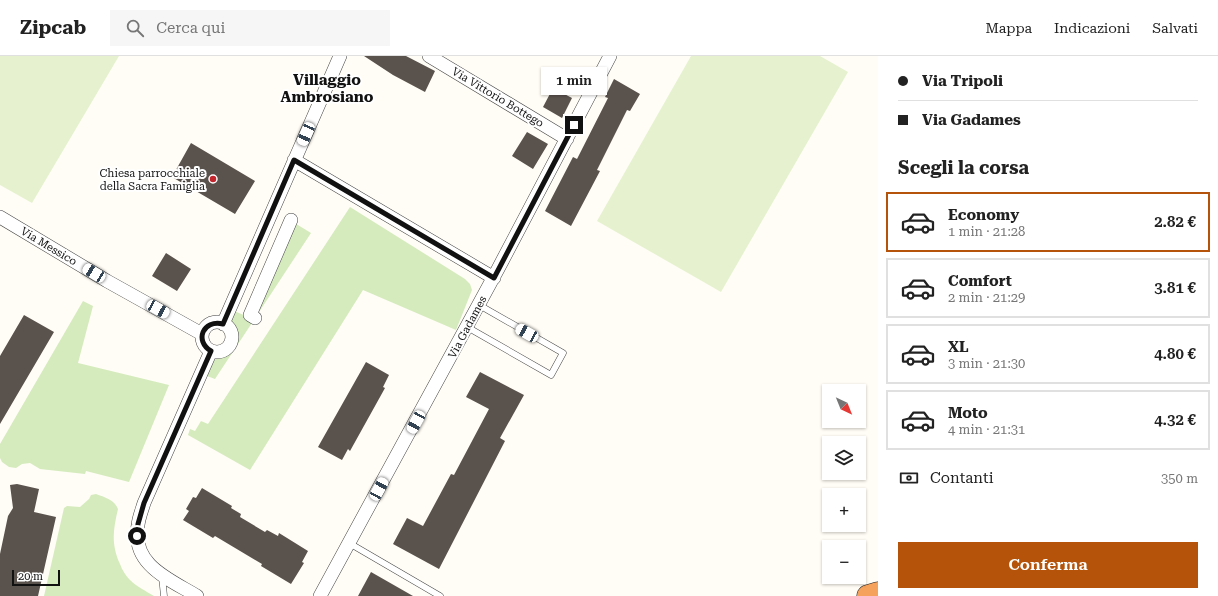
<!DOCTYPE html>
<html lang="it">
<meta charset="utf-8">
<style>
body{margin:0;font-family:"Roboto Serif",serif;background:#f6f6f6;color:#222;height:100vh;display:flex;flex-direction:column;font-size:15px;white-space:nowrap}
*{box-sizing:border-box;margin:0}
p{font-size:13px;color:#767676}
.icon{flex:none;width:22px;height:22px;fill:none;stroke:currentColor;stroke-width:2;stroke-linecap:round;stroke-linejoin:round}
.map{position:relative;flex:1;overflow:hidden}
.drawer{display:flex;flex-direction:column;background:#fff;width:340px}
.drawer>*{flex:none}
.hud{display:grid;align-content:center;height:88px;padding:0 20px;background:#fff}
.needle{width:26px;rotate:137deg}
.tools{position:absolute;left:822px;top:328px;display:grid;gap:8px}
.tools a{display:grid;place-items:center;width:44px;height:44px;border-radius:0px;background:#fff;box-shadow:0 1px 3px #0004;font-size:20px}
.scale{position:absolute;left:12px;bottom:10px;width:48px;box-sizing:border-box;padding-left:4px;border:2px solid #111;border-top:0;font-size:11px;line-height:14px;white-space:nowrap;color:#111;-webkit-text-stroke:3px #fff;paint-order:stroke}
.end{position:absolute;width:18px;height:18px;margin:-9px;border:5px solid #111;background:#fff;box-shadow:0 0 0 2px #fff}
.from{border-radius:50%}
.bubble{position:absolute;height:28px;border-radius:0px;background:#fff;box-shadow:0 1px 3px #0004;font-size:13px;font-weight:600;line-height:28px;text-align:center}
.car{position:absolute;width:12px;height:24px;margin:-12px -6px;border-radius:5px;box-shadow:0 0 3px 1px #0007;background:linear-gradient(#fff 24%,#345 0 40%,#fff 0 76%,#345 0 86%,#fff 0)}
.hud b{display:flex;align-items:center;gap:14px;height:38px;font-size:15px}
.hud b+b{border-top:1px solid #e0e0e0}
.hud i{width:10px;height:10px;background:#222}
ul{padding:0;list-style:none}
li{display:flex;align-items:center;gap:12px;height:60px;margin:0 8px 6px;padding:0 12px;border:2px solid #e0e0e0;border-radius:0px}
li div{flex:1}
li b{display:block;font-size:15px}
li em{font-style:normal;font-weight:600}
li.on{border-color:#b45309}
li>.icon{width:36px;height:36px;stroke-width:1.5}
h2{padding:0 20px;font-size:18px;line-height:48px}
.pay{display:flex;align-items:center;gap:10px;height:44px;padding:0 20px;font-size:15px}
.pay p{margin-inline-start:auto}
.cta{display:flex;gap:8px;margin-top:auto;padding:8px 20px}
.cta a{flex:1;height:46px;border-radius:0px;background:#b45309;color:#fff;font-size:16px;font-weight:600;line-height:46px;text-align:center}
header{display:flex;align-items:center;gap:24px;box-sizing:border-box;height:56px;padding:0 20px;background:#fff;border-bottom:1px solid #e0e0e0}
header strong{font-size:19px}
nav{display:flex;gap:22px;margin-inline-start:auto;font-size:14px}
.search{width:280px;height:36px;background:#f6f6f6;display:flex;align-items:center;gap:10px;box-sizing:border-box;padding:0 14px;border-radius:0px;color:#767676;font-size:15px}
main{display:flex;flex:1;min-height:0}
.map>svg:first-child{display:block}
.green{fill:#d5ebbd}
.pitch{fill:#e6f2cf}
.building{fill:#5a524d}
.lines{fill:none;stroke-linecap:round;stroke-linejoin:round}
.lane-casing{stroke:#444;stroke-width:7}
.street-casing{stroke:#444;stroke-width:14}
.highway-casing{stroke:#222;stroke-width:23}
.lane{stroke:#fff;stroke-width:6}
.street{stroke:#fff;stroke-width:13}
.highway{stroke:#f5a25d;stroke-width:22}
.route{stroke:#111;stroke-width:5}
.poi-dot{fill:#c4262e;stroke:#fff;stroke-width:1.5}
.labels{text-anchor:middle;stroke-width:4;stroke-linejoin:round;paint-order:stroke}
.street-label{font-size:11px;fill:#111;stroke:#fff}
.poi-label{font-size:11px;fill:#111;stroke:#fff;text-anchor:end}
.district-label{font-size:15px;font-weight:bold;fill:#111;stroke:#fff}
</style>
<header>
<strong>Zipcab</strong>
<div class="search"><svg class="icon" aria-label="search" viewBox="0 0 24 24"><circle cx="10" cy="10" r="6"/><path d="M15 15l6 6"/></svg>Cerca qui</div>
<nav><a>Mappa</a><a>Indicazioni</a><a>Salvati</a></nav>
</header>
<main>
<div class="map">
<svg width="878" height="540" viewBox="0 0 878 540">
<rect width="100%" height="100%" fill="#fffdf5"/>
<!-- green -->
<path class="green" d="M350 151 465 223 470 228 472 234 456 274 363 234 250 414 188 379 190 373 195 375 201 365 208 368Z
M293 166 311 177 215 323 207 320C209 315 211 309 214 305 220 297 231 299 233 286 235 278 228 271 230 264 230 261 233 258 234 255L251 262Z
M83 245 93 250 78 307 169 329 129 426 86 415 85 418 40 413 30 407 22 408 16 412 9 411 2 406 0 402V388Z
M96 438C104 441 115 444 118 453 113 474 111 488 120 508 122 514 126 520 130 524 137 531 146 535 154 540H44L64 452 67 450 80 451 89 443 91 439Z"/>
<!-- pitch -->
<path class="pitch" d="M0 0H119L32 147 0 129Z
M691 0H820L848 16 721 236 597 165Z"/>
<!-- building -->
<path class="building" d="M364 0H406L435 15 425 36 393 19Z
M614 23 640 38 630 55 627 54 597 114 600 115 571 170 545 155 573 101 577 103 608 42 605 41Z
M553 32 572 42 562 62 543 51Z
M527 76 548 88 533 113 512 100Z
M191 87 255 125 235 158 172 121Z
M166 197 191 213 177 235 152 220Z
M24 259 54 276 0 368V300Z
M366 306 389 319 383 331 385 332 350 395 348 393 342 404 318 391Z
M480 316 524 339 500 382 505 385 439 513 393 488 407 462 423 470 451 418 454 419 489 353 466 341Z
M17 428 39 433 34 456 56 461 38 540H0V498L8 460 13 452 10 429Z
M202 432 232 450 231 452 241 458 240 461 265 476 267 474 278 480 279 477 308 495 302 506 304 507 291 528 261 510 262 508 215 480 213 482 183 464 189 455 186 453 193 441 196 442Z
M371 516 413 540H358Z"/>
<g class="lines">
<!-- lane casing -->
<g class="lane-casing">
<path id="lane" d="M467 271 551 319 563 297 479 249
M349 487 440 540
M162 520 164 540"/>
</g>
<!-- street casing -->
<g class="street-casing">
<path id="street" d="M429 0 567 83
M294 104 494 222
M0 161 107 225 202 278
M255 262 250 259 291 164
M202 281a15 15 0 1 1 30 0a15 15 0 1 1-30 0Z
M223 268 340 0
M197 540C169 523 131 509 138 469 139 461 142 454 144 447L211 295
M320 540 498 213 610 0"/>
</g>
<!-- highway casing -->
<g class="highway-casing">
<path id="highway" d="M868 540 878 537"/>
</g>
<!-- lane -->
<use href="#lane" class="lane"/>
<!-- street -->
<use href="#street" class="street"/>
<!-- highway -->
<use href="#highway" class="highway"/>
</g>
<g class="lines">
<!-- route -->
<path class="route" d="M137 480 138 468 144 447 211 295C194 285 203 263 223 268L294 104 494 222 574 69"/>
</g>
<!-- markers -->
<circle class="poi-dot" cx="213" cy="123" r="4"/>
<g class="labels">
<!-- street labels -->
<g class="street-label">
<text transform="translate(498 41) rotate(31)" y="4">Via Vittorio Bottego</text>
<text transform="translate(49 190) rotate(31)" y="4">Via Messico</text>
<text transform="translate(467 271) rotate(-62)" y="4">Via Gadames</text>
</g>
<!-- poi labels -->
<g class="poi-label">
<text x="205" y="121">Chiesa parrocchiale<tspan x="205" dy="13">della Sacra Famiglia</tspan></text>
</g>
<!-- district labels -->
<g class="district-label">
<text x="327" y="29">Villaggio<tspan x="327" dy="17">Ambrosiano</tspan></text>
</g>
</g>
</svg>
<div class="tools">
<a><svg class="needle" viewBox="-14 -14 28 28"><path d="M0-13l5 13h-10z" fill="#e53935"/><path d="M0 13l5-13h-10z" fill="#767676"/></svg></a>
<a><svg class="icon" aria-label="layers" viewBox="0 0 24 24"><path d="M12 4l9 5-9 5-9-5zM3 14l9 5 9-5"/></svg></a>
<a>+</a>
<a>−</a>
</div>
<div class="scale">20 m</div>
<i class="end from" style="left:137px;top:480px"></i>
<i class="end" style="left:574px;top:69px"></i>
<div class="bubble" style="left:541px;top:11px;width:66px">1 min</div>
<i class="car" style="left:306px;top:78px;rotate:204deg"></i>
<i class="car" style="left:94px;top:217px;rotate:301deg"></i>
<i class="car" style="left:158px;top:253px;rotate:119deg"></i>
<i class="car" style="left:527px;top:277px;rotate:299deg"></i>
<i class="car" style="left:416px;top:366px;rotate:209deg"></i>
<i class="car" style="left:379px;top:433px;rotate:29deg"></i>
</div>
<section class="drawer">
<div class="hud">
<b><i class="from"></i>Via Tripoli</b>
<b><i></i>Via Gadames</b>
</div>
<h2>Scegli la corsa</h2>
<ul>
<li class="on"><svg class="icon" aria-label="car" viewBox="0 0 24 24"><path d="M5 17H2v-5l4-1 3-4h7l3 4 3 1v5h-3M9 17h6M6 11h13"/><circle cx="7" cy="17" r="2"/><circle cx="17" cy="17" r="2"/></svg><div><b>Economy</b><p>1 min · 21:28</p></div><em>2.82 €</em></li>
<li><svg class="icon" aria-label="car" viewBox="0 0 24 24"><path d="M5 17H2v-5l4-1 3-4h7l3 4 3 1v5h-3M9 17h6M6 11h13"/><circle cx="7" cy="17" r="2"/><circle cx="17" cy="17" r="2"/></svg><div><b>Comfort</b><p>2 min · 21:29</p></div><em>3.81 €</em></li>
<li><svg class="icon" aria-label="car" viewBox="0 0 24 24"><path d="M5 17H2v-5l4-1 3-4h7l3 4 3 1v5h-3M9 17h6M6 11h13"/><circle cx="7" cy="17" r="2"/><circle cx="17" cy="17" r="2"/></svg><div><b>XL</b><p>3 min · 21:30</p></div><em>4.80 €</em></li>
<li><svg class="icon" aria-label="car" viewBox="0 0 24 24"><path d="M5 17H2v-5l4-1 3-4h7l3 4 3 1v5h-3M9 17h6M6 11h13"/><circle cx="7" cy="17" r="2"/><circle cx="17" cy="17" r="2"/></svg><div><b>Moto</b><p>4 min · 21:31</p></div><em>4.32 €</em></li>
</ul>
<div class="pay"><svg class="icon" aria-label="cash" viewBox="0 0 24 24"><path d="M3 7h18v10H3z"/><circle cx="12" cy="12" r="2"/></svg>Contanti<p>350 m</p></div>
<div class="cta"><a>Conferma</a></div>
</section>
</main>
